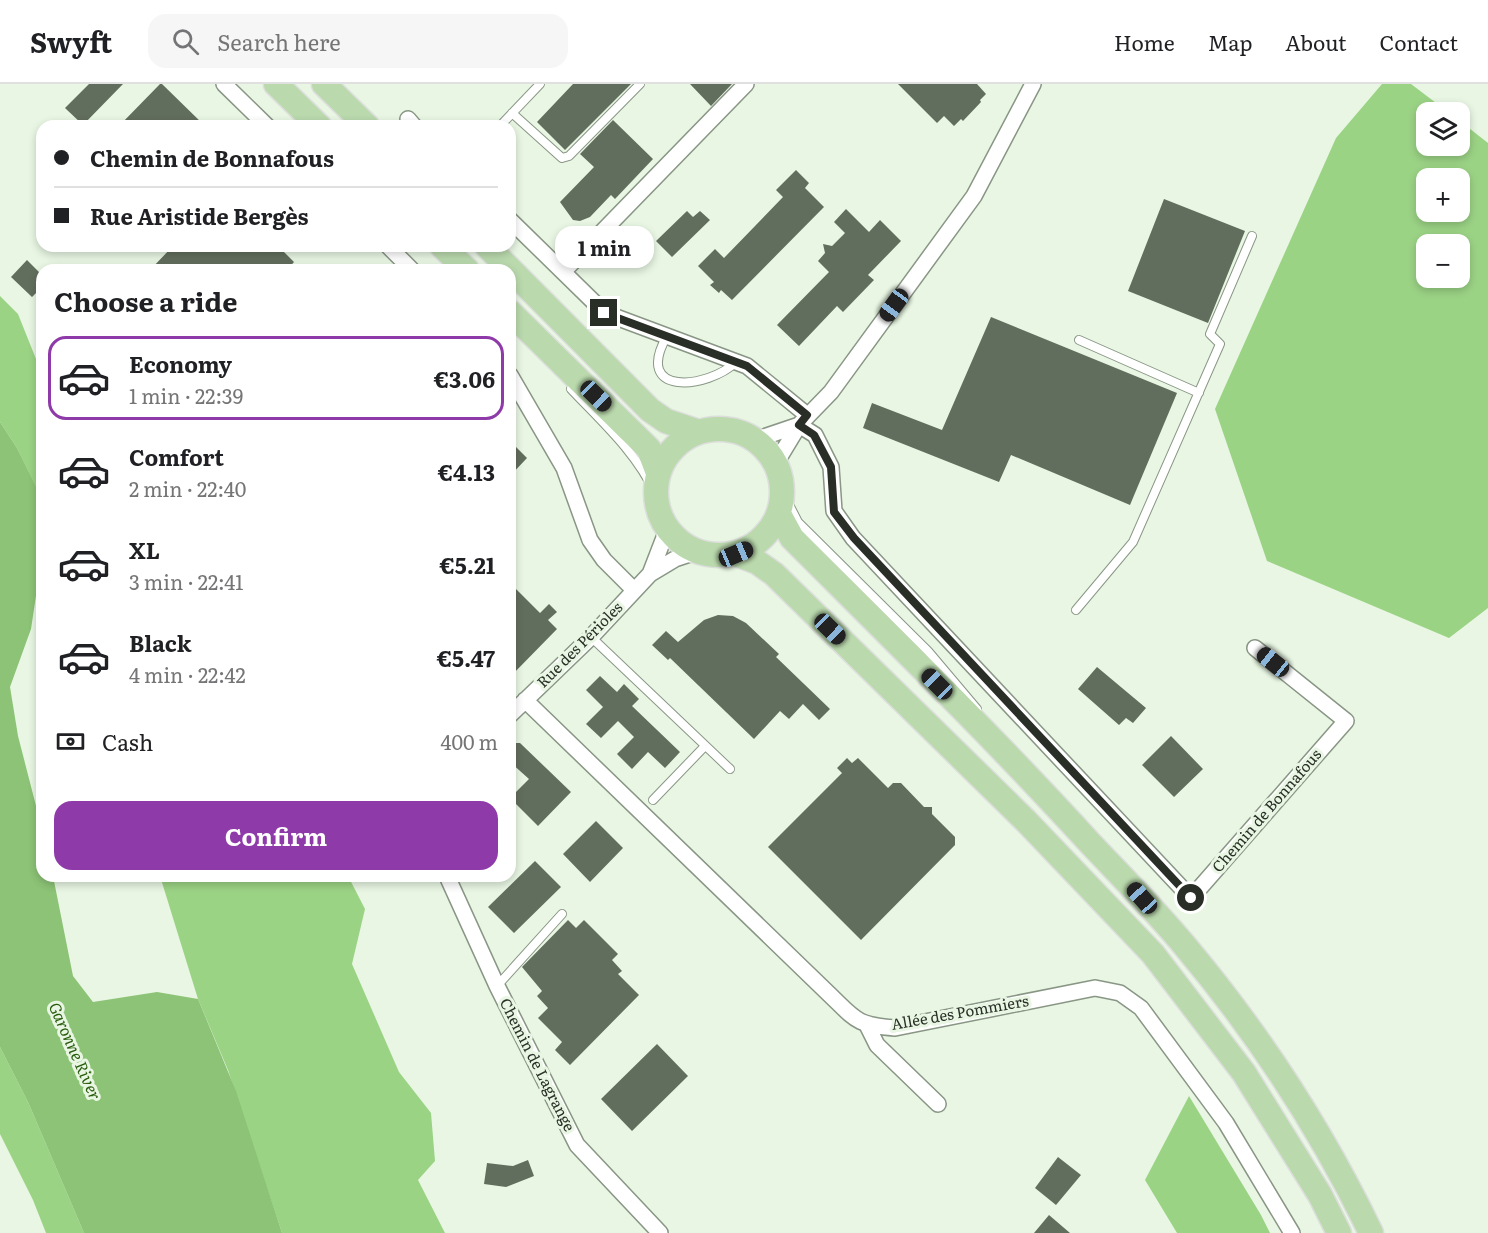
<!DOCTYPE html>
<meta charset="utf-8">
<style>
body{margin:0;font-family:Literata,serif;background:#f6f6f6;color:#202124;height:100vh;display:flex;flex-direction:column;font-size:22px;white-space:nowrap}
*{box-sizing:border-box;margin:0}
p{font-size:20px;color:#757577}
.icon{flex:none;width:33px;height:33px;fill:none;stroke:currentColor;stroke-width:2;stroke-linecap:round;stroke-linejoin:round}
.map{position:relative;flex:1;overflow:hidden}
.drawer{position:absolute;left:36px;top:180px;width:480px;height:618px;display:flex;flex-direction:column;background:#fff;border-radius:18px;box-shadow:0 3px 9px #0003}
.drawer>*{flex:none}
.hud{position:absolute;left:36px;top:36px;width:480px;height:132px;border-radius:18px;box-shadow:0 3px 9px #0003;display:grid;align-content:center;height:132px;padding:0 18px;background:#fff}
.tools{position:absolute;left:1416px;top:18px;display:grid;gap:12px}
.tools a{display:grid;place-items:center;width:54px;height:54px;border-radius:12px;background:#fff;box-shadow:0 3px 9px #0003;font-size:30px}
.end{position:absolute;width:27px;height:27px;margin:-14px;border:8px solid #292e27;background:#fff;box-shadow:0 0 0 3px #fff}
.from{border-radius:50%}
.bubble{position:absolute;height:42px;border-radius:18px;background:#fff;box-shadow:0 3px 9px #0003;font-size:20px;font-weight:700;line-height:42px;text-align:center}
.car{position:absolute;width:18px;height:36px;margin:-18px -9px;border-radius:8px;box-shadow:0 0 4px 2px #0007;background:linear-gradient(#222 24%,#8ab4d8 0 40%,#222 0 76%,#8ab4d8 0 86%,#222 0)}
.hud b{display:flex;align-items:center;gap:21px;height:57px;font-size:22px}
.hud b+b{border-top:2px solid #e0e0e0}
.hud i{width:15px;height:15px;background:#202124}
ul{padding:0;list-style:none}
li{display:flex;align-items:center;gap:18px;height:84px;margin:0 12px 9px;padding:0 6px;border:3px solid transparent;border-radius:18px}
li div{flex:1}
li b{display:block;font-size:22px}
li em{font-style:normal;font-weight:700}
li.selected{border-color:#8e3aa9}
li>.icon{width:54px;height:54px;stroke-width:1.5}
h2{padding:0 18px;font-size:27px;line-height:72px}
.pay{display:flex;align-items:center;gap:15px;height:66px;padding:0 18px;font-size:22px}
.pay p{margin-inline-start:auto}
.primary-button{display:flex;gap:12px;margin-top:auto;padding:12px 18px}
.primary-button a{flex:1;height:69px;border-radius:18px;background:#8e3aa9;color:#fff;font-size:24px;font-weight:700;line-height:69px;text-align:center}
header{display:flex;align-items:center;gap:36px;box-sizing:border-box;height:84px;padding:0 30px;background:#fff;border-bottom:2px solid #e0e0e0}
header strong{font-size:28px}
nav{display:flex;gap:33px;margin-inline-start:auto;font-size:21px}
.search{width:420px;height:54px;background:#f6f6f6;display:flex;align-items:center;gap:15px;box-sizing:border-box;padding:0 21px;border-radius:18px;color:#757577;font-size:22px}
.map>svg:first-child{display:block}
.forest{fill:#9bd385;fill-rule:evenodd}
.water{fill:#8cc376}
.building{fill:#626e5d}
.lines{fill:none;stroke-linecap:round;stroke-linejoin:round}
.lane-casing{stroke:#899685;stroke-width:10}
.street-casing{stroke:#899685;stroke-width:18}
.primary-casing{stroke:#dddedc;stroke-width:27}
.lane{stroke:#fff;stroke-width:8}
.street{stroke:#fff;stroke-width:15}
.primary{stroke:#bad9ad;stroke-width:24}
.route{stroke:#292e27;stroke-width:8}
.labels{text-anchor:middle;stroke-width:6;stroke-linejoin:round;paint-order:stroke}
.street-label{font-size:15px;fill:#292e27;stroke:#e8f6e3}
.water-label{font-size:16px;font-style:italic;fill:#285b0b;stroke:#e8f6e3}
</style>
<header>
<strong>Swyft</strong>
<div class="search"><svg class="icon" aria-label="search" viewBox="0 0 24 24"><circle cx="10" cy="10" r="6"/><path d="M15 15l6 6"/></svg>Search here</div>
<nav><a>Home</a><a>Map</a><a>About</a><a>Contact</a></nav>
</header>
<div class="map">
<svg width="1488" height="1149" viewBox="0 0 1488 1149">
<rect width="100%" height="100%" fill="#e8f6e3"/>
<!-- forest -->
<path class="forest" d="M1382 0H1411L1448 28H1426V62H1460V37L1488 59V524L1449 554 1267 477 1215 325 1336 54ZM1460 94V128H1426V94ZM1426 160H1460V194H1426Z
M0 212 18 230 42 290V416L17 364 0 338Z
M160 792H348L365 825 352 880 399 988 431 1029 435 1077 418 1096 445 1149H282L228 986 198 915Z
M0 963 28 1018 84 1149H46L33 1116 0 1050Z
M1189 1012 1261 1131 1270 1149H1177L1145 1096Z"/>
<!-- water -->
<path class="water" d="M0 338 17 364 41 413 42 472 31 545 10 603 18 652 42 745V792H53L73 892 93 918 157 908 198 915 236 1007 282 1149H84L28 1018 0 963Z"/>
<!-- building -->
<path class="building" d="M89 0H123L83 41 65 24Z
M160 0H162L205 42H119Z
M573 0H631L565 66 537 38Z
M690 0H732L711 22Z
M898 0H977L986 10 980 16 981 18 963 37 961 35 954 42 944 32 937 39Z
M613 36 653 75 615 115 611 111 590 133 580 137 573 136 560 118 594 83 580 70Z
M796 86 809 99 805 104 824 123 732 216 721 206 719 209 710 201 714 198 698 182 715 165 724 174 783 113 776 106Z
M1164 115 1245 147 1208 239 1128 207Z
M846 125 869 148 880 136 901 157 868 191 874 196 843 228 837 222 799 262 777 241 829 188 818 177 825 169 823 160 832 162 845 149 834 138Z
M687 127 693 133 700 127 710 136 672 173 656 157Z
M173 162H278L294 178 287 186H150Z
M27 176 42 191V203L32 213 11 193Z
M991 233 1177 309 1130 421 1011 371 999 398 863 344 872 319 942 346Z
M510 357 527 374 510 392Z
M510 499 540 529 549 520 557 528 548 536 557 545 510 593Z
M718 531 733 532 746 539 779 570 776 573 830 625 819 636 803 620 789 635 780 627 754 655 670 574 668 576 652 561 666 547 678 558 704 536Z
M1097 583 1146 624 1133 639 1126 634 1119 641 1078 605Z
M600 592 617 608 624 600 639 615 632 622 680 668 665 684 648 668 632 685 617 670 634 653 618 637 601 654 586 640 603 623 586 606Z
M1171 652 1203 685 1174 713 1142 681Z
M515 659H520L571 708 538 742 510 714 529 695 510 678V664Z
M847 674 852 679 858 674 888 704 893 699H901L924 723H932V730L955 753V761L861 856 768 763 842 689 837 684Z
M596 737 623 764 590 798 563 770Z
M535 777 561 803 514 849 488 823Z
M568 836 576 844 584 836 618 870 612 876 622 887 618 890 639 911 570 981 555 966 562 958 538 934 548 924 537 912 542 907 522 883Z
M657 960 688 992 632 1047 601 1015Z
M1058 1073 1081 1091 1056 1121 1035 1104Z
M528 1076 534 1092 506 1103 484 1100 487 1079 513 1082Z
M1049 1131 1070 1149H1034Z"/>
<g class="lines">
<!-- lane casing -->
<g class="lane-casing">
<path id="lane" d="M512 29 562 74 569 72 640 0
M500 42 540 0
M667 252C632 313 708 305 736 278
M1079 256 1199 309
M571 305C602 338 636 368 655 409
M782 407 798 438 928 567 977 625
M1076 526 1133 458 1220 260 1210 250 1252 152
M591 553 730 685
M653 716 705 662
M497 902 562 830"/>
</g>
<!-- street casing -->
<g class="street-casing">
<path id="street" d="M224 0 267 42
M408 35 414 42
M510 136 605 229 747 282 807 331
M388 162 412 186
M563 188 746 0
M510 291 564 384 590 456 604 476 634 506
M799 341 815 351 831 383 834 427 853 454 1191 814 1346 637 1255 564
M755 356 799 341
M776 379 799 341 831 308 974 112 1033 0
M650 490 667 446
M525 616 829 910C856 936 856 941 895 944L1095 904 1120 909 1141 924 1226 1039 1292 1149
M510 631 591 553 650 490 675 475 696 468
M447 792 497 902 577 1061 660 1149
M867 941 877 961 938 1020"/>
</g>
<!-- primary casing -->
<g class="primary-casing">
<path id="primary" d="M276 0 319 42
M324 0 367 42
M442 162 467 186
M487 162 650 326 666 337 699 348
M510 228 649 365 658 389
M656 408a63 63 0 1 1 126 0a63 63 0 1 1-126 0Z
M779 430 792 454C892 554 993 653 1089 758 1121 792 1155 826 1185 862 1258 949 1322 1047 1371 1149
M736 470 757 478 774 490 1026 737 1153 870 1244 989 1320 1111 1339 1149"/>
</g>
<!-- lane -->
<use href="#lane" class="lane"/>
<!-- street -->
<use href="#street" class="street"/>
<!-- primary -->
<use href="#primary" class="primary"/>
</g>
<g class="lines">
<!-- route -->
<path class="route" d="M604 229 747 282 807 331 799 341 814 351 831 383 834 428 854 454 1191 814"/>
</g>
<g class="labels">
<!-- street labels -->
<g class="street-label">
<text transform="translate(580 561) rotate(-45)" y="5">Rue des Périoles</text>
<text transform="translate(1267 727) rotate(-49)" y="5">Chemin de Bonnafous</text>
<text transform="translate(960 929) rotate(-10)" y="5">Allée des Pommiers</text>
<text transform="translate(537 981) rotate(63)" y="5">Chemin de Lagrange</text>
</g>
<!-- water labels -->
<g class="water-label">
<text transform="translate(75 967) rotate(66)" y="6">Garonne River</text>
</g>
</g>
</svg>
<div class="tools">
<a><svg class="icon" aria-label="layers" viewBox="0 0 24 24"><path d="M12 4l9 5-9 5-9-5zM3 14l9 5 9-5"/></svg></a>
<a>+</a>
<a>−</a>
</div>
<i class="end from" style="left:1191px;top:814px"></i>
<i class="end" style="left:604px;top:229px"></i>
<div class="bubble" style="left:555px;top:142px;width:99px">1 min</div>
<i class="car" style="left:894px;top:221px;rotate:216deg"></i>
<i class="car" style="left:596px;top:312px;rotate:134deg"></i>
<i class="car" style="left:736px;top:470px;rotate:67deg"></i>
<i class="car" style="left:830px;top:545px;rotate:134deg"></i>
<i class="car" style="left:1273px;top:578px;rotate:309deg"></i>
<i class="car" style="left:937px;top:600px;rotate:315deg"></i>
<i class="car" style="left:1142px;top:814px;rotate:318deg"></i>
<div class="hud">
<b><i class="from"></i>Chemin de Bonnafous</b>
<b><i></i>Rue Aristide Bergès</b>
</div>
<section class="drawer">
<h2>Choose a ride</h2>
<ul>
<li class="selected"><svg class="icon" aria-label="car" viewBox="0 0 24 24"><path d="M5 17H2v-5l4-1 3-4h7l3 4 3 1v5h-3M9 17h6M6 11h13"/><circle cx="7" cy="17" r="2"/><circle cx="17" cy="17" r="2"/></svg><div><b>Economy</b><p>1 min · 22:39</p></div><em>€3.06</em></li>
<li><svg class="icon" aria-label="car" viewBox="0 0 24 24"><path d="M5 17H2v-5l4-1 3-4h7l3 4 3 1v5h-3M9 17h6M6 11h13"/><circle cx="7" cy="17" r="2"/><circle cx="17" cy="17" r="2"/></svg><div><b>Comfort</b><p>2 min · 22:40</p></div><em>€4.13</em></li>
<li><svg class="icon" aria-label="car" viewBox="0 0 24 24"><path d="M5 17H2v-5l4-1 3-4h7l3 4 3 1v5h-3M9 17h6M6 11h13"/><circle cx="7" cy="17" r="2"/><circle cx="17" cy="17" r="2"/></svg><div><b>XL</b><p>3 min · 22:41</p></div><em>€5.21</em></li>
<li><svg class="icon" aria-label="car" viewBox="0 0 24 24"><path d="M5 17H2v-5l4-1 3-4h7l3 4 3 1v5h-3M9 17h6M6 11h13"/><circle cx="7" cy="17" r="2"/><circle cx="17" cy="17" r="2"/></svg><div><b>Black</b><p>4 min · 22:42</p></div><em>€5.47</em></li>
</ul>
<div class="pay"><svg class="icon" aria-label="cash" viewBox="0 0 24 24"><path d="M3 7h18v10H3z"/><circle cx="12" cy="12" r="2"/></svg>Cash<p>400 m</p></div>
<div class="primary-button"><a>Confirm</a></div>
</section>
</div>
